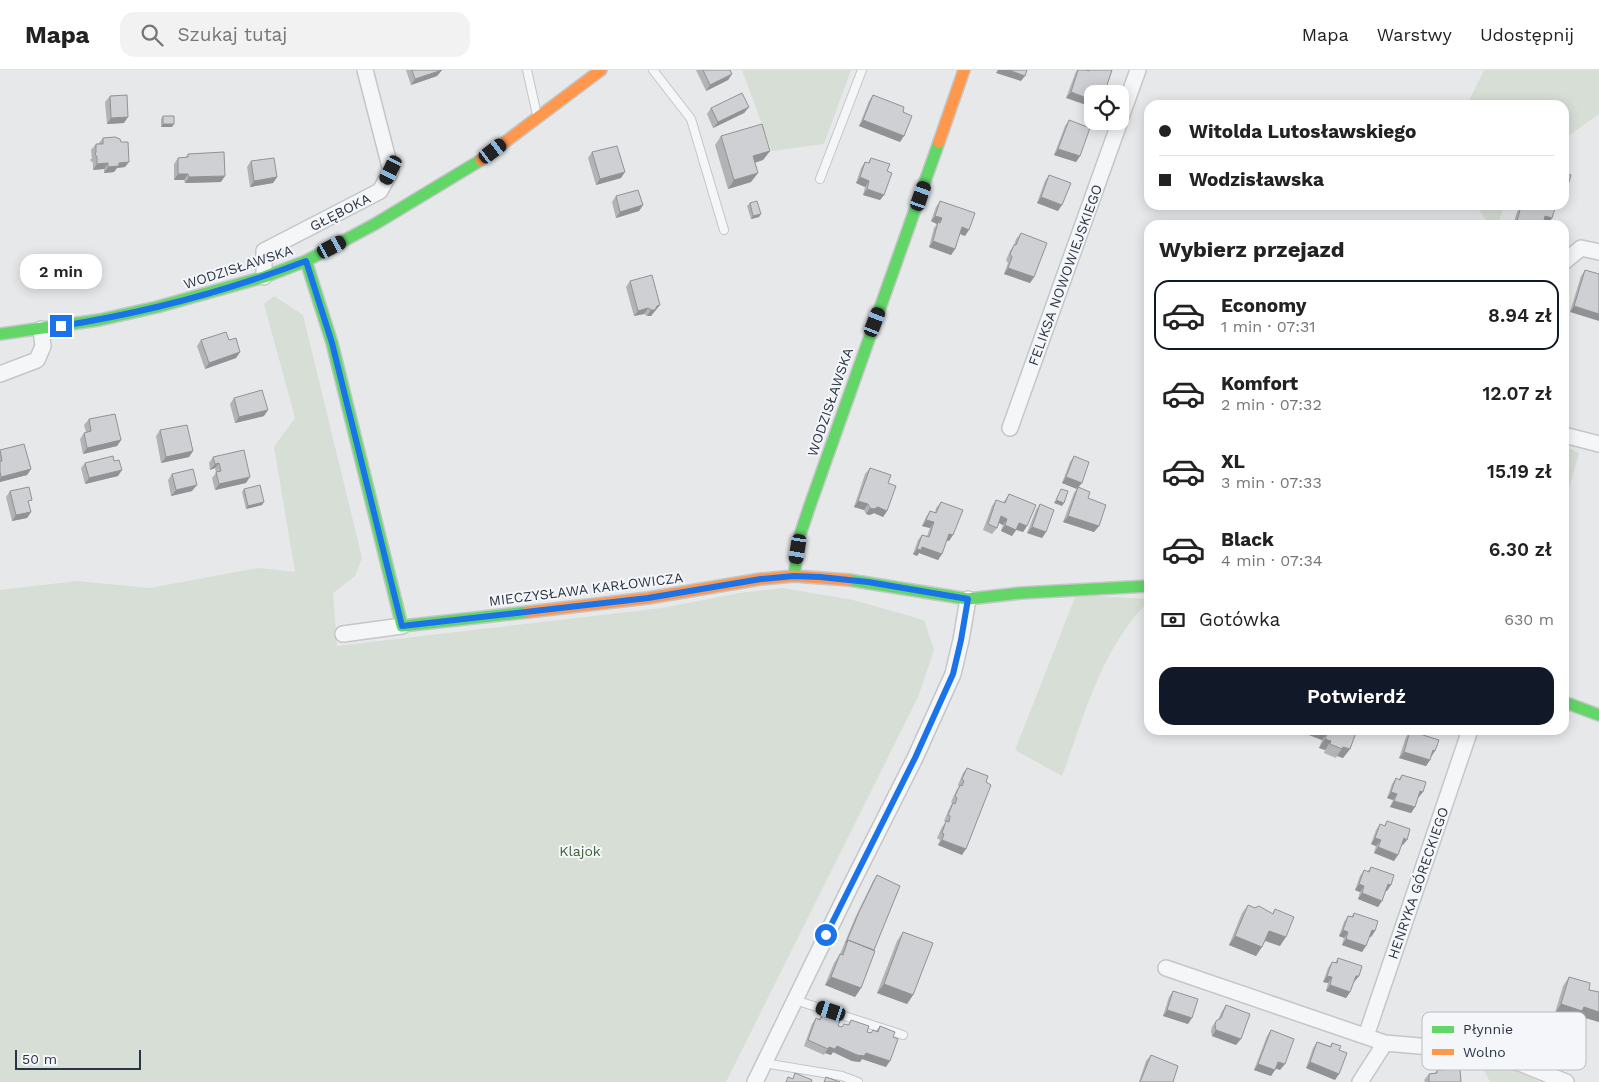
<!DOCTYPE html>
<html lang="pl">
<meta charset="utf-8">
<style>
body{margin:0;font-family:"Work Sans",sans-serif;background:#f2f2f2;color:#222;height:100vh;display:flex;flex-direction:column;font-size:19px;white-space:nowrap}
*{box-sizing:border-box;margin:0}
p{font-size:16px;color:#767676}
.icon{flex:none;width:28px;height:28px;fill:none;stroke:currentColor;stroke-width:2;stroke-linecap:round;stroke-linejoin:round}
.map{position:relative;flex:1;overflow:hidden}
.details{position:absolute;left:1144px;top:150px;width:425px;height:515px;display:flex;flex-direction:column;background:#fff;border-radius:15px;box-shadow:0 2px 12px #0003}
.details>*{flex:none}
.top-card{position:absolute;left:1144px;top:30px;width:425px;height:110px;border-radius:15px;box-shadow:0 2px 12px #0003;display:grid;align-content:center;height:110px;padding:0 15px;background:#fff}
.controls{position:absolute;left:1084px;top:15px;display:grid;gap:10px}
.controls a{display:grid;place-items:center;width:45px;height:45px;border-radius:10px;background:#fff;box-shadow:0 2px 12px #0003;font-size:25px}
.scale{position:absolute;left:15px;bottom:12px;width:126px;box-sizing:border-box;padding-left:5px;border:2px solid #2b3445;border-top:0;font-size:14px;line-height:18px;white-space:nowrap;color:#2b3445;-webkit-text-stroke:4px #f4f6f9;paint-order:stroke}
.end{position:absolute;width:22px;height:22px;margin:-11px;border:6px solid #1a73e8;background:#fff;box-shadow:0 0 0 2px #fff}
.from{border-radius:50%}
.bubble{position:absolute;height:35px;border-radius:15px;background:#fff;box-shadow:0 2px 12px #0003;font-size:16px;font-weight:600;line-height:35px;text-align:center}
.car{position:absolute;width:15px;height:30px;margin:-15px -8px;border-radius:6px;box-shadow:0 0 4px 1px #0007;background:linear-gradient(#222 24%,#8ab4d8 0 40%,#222 0 76%,#8ab4d8 0 86%,#222 0)}
.top-card b{display:flex;align-items:center;gap:18px;height:48px;font-size:19px}
.top-card b+b{border-top:1px solid #e0e0e0}
.top-card i{width:12px;height:12px;background:#222}
ul{padding:0;list-style:none}
li{display:flex;align-items:center;gap:15px;height:70px;margin:0 10px 8px;padding:0 5px;border:2px solid transparent;border-radius:15px}
li div{flex:1}
li b{display:block;font-size:19px}
li em{font-style:normal;font-weight:600}
li.selected{border-color:#111827}
li>.icon{width:45px;height:45px;stroke-width:1.5}
h2{padding:0 15px;font-size:22px;line-height:60px}
.pay{display:flex;align-items:center;gap:12px;height:55px;padding:0 15px;font-size:19px}
.pay p{margin-inline-start:auto}
.action{display:flex;gap:10px;margin-top:auto;padding:10px 15px}
.action a{flex:1;height:58px;border-radius:15px;background:#111827;color:#fff;font-size:20px;font-weight:600;line-height:58px;text-align:center}
header{display:flex;align-items:center;gap:30px;box-sizing:border-box;height:70px;padding:0 25px;background:#fff;border-bottom:1px solid #e0e0e0}
header strong{font-size:24px}
nav{display:flex;gap:28px;margin-inline-start:auto;font-size:18px}
.search{width:350px;height:45px;background:#f2f2f2;display:flex;align-items:center;gap:12px;box-sizing:border-box;padding:0 18px;border-radius:15px;color:#767676;font-size:19px}
.map>svg:first-child{display:block}
.green{fill:#d6ded6}
.lines{fill:none;stroke-linecap:round;stroke-linejoin:round}
.lane-casing{stroke:#c4c6c8;stroke-width:10}
.street-casing{stroke:#c4c6c8;stroke-width:18}
.fast-casing{stroke:#c4c6c8;stroke-width:14}
.slow-casing{stroke:#c4c6c8;stroke-width:14}
.lane{stroke:#f5f6f7;stroke-width:8}
.street{stroke:#f5f6f7;stroke-width:15}
.fast{stroke:#63d668;stroke-width:11}
.slow{stroke:#ff974d;stroke-width:11}
.wall{fill:#b1b3b5}
.shaded-wall{fill:#909294}
.building{fill:#ced0d3;stroke:#909294}
.route{stroke:#1a73e8;stroke-width:6}
.labels{text-anchor:middle;stroke-width:4;stroke-linejoin:round;paint-order:stroke}
.street-label{font-size:14px;fill:#2b3445;stroke:#f4f6f9}
.park-label{font-size:14px;fill:#3f6138;stroke:#f4f6f9}
.key{fill:#f4f6f9;stroke:#b8bcc3;stroke-width:1}
.key-label{font-size:14px;fill:#2b3445}
</style>
<header>
<strong>Mapa</strong>
<div class="search"><svg class="icon" aria-label="search" viewBox="0 0 24 24"><circle cx="10" cy="10" r="6"/><path d="M15 15l6 6"/></svg>Szukaj tutaj</div>
<nav><a>Mapa</a><a>Warstwy</a><a>Udostępnij</a></nav>
</header>
<div class="map">
<svg width="1599" height="1012" viewBox="0 0 1599 1012">
<rect width="100%" height="100%" fill="#e6e8ea"/>
<!-- green -->
<path class="green" d="M742 0H851L824 74 772 81Z
M1484 0H1599V44L1564 69V35H1467Z
M1475 135H1505L1497 155H1490Z
M274 226 303 245 362 488 355 506 333 523 337 576 662 538 740 523 782 518 853 530 924 550 934 580 918 627 726 1012H0V520L77 511 150 518 258 498 295 502 274 377 295 348 264 234Z
M1564 376 1579 383 1564 436Z
M1076 525 1149 529V531C1101 578 1085 645 1062 706L1015 680Z
M1482 996 1511 998 1540 1012H1490Z"/>
<g class="lines">
<!-- lane casing -->
<g class="lane-casing">
<path id="lane" d="M527 0 537 45
M653 0 691 49 724 160
M820 109 862 0
M795 930 903 965
M764 993 842 1006 858 1012"/>
</g>
<!-- street casing -->
<g class="street-casing">
<path id="street" d="M1120 50 1138 0
M1564 192 1581 178 1599 182
M264 207V181L380 121 391 101 365 0
M0 304 37 290 43 276 41 259
M1010 358 1120 51
M1564 365 1599 374
M343 564 402 556
M1166 898 1385 973 1465 980 1505 987 1566 1012
M1366 966 1470 660
M755 1012 850 817 915 688 953 604 961 570 968 529
M1360 1012 1385 973"/>
</g>
<!-- fast casing -->
<g class="fast-casing">
<path id="fast" d="M306 191 332 273 402 556 528 542
M0 264 99 250 157 237 264 207 306 191 375 154 481 90
M794 506 800 465 809 438 939 72
M849 510 968 529 1021 523 1149 516
M1564 632 1599 645"/>
</g>
<!-- slow casing -->
<g class="slow-casing">
<path id="slow" d="M939 72 964 0
M481 90 601 0
M528 542 648 528 761 509 794 506 849 510"/>
</g>
<!-- lane -->
<use href="#lane" class="lane"/>
<!-- street -->
<use href="#street" class="street"/>
<!-- fast -->
<use href="#fast" class="fast"/>
<!-- slow -->
<use href="#slow" class="slow"/>
</g>
<!-- wall -->
<path class="wall" d="M406 0H442L437 6 411 15Z
M696 0H730L732 4 728 10 706 21Z
M1077 0H1112L1066 28 1075 4Z
M873 25 903 42 900 72 859 56 869 31Z
M110 26 124 53 107 54 105 32Z
M749 37 744 43 713 58 707 44 711 38Z
M163 46 172 57H161V49Z
M1069 50 1080 86 1076 92 1054 85 1065 56Z
M721 66 770 81 763 90 754 93 751 112 728 119 715 75Z
M103 68 125 97 117 98 114 102 104 103V99L93 100V93L90 90 92 88 91 80 96 74H98Z
M592 82 621 108 596 115 588 88Z
M188 84 221 112 185 113 184 110H174V94L178 88 186 87Z
M871 88 887 101 884 125 880 130 863 125 865 117 856 113 861 98 865 92 868 93Z
M251 91 277 107 273 113 250 117 247 97Z
M1049 105 1058 141 1037 133 1045 111Z
M616 126 643 135 639 141 616 148 612 132Z
M940 131 965 166 960 164 955 179 951 185 929 177 934 158 937 154 931 151 936 137Z
M750 133 759 147 751 149 747 136Z
M1527 135H1556L1548 154 1543 152V155H1513L1517 142 1521 136 1526 138Z
M1021 163 1034 207 1030 213 1004 204 1008 193 1006 190 1010 181 1014 175 1016 169Z
M1585 200 1599 204 1570 242 1581 206Z
M630 211 656 241H654L651 246H647L644 244 634 246 626 217Z
M201 270H229L240 282 236 288 205 299 197 276Z
M234 328 264 346 235 353 230 334Z
M89 349 121 370 117 376 83 384 80 369 84 363 86 362 84 355Z
M160 360 193 381 189 387 161 393 156 366Z
M0 380 31 399 27 405 0 412Z
M1074 386 1079 417 1088 428 1099 456 1094 462 1063 452 1074 423 1077 419 1062 413 1070 392Z
M213 387 246 413 215 420 212 408 216 403 215 398 210 400 209 393Z
M114 391 118 406 85 414 81 398 85 393Z
M870 398 888 413 887 441 883 447 874 443 870 445 866 444 864 440 854 437 865 404Z
M172 404 192 421 171 426 168 410Z
M244 419 262 435 246 439 242 422Z
M10 421 29 434 31 442 27 448 12 451 6 427Z
M1009 424 1027 456 1023 462 1016 460 1012 466 1001 461 1003 455 999 453 997 458 992 464 983 460 992 436 996 430 1003 433Z
M941 432 949 471 947 470 942 484 938 490 919 483 917 486 913 484 918 470 922 465 927 466 930 458 922 456 926 447 930 441 935 443 936 438Z
M1149 433V445L1145 444Z
M1040 434 1046 462 1042 468 1027 463 1036 440Z
M1296 660H1357L1350 679 1343 688 1337 686 1336 688 1324 683 1325 680 1319 678 1322 670Z
M1410 661 1435 681 1431 686 1430 690 1426 696 1399 688 1406 667Z
M967 698 962 785 938 775 940 770 937 768 942 757 946 752 944 751 949 739 952 733 951 732 956 721 959 716 958 715 963 703Z
M1402 705 1423 722 1418 728 1415 737 1411 743 1390 737 1393 730 1387 728 1392 714 1396 708 1399 709Z
M1387 751 1403 775H1402L1394 791 1374 783 1376 776 1371 774 1376 760 1380 754 1384 756Z
M1371 797 1387 821H1386L1378 837 1358 829 1360 822 1355 820 1360 806 1364 800 1367 802Z
M877 805 874 880 861 918 855 927 825 915 834 893 840 884 855 848 873 811Z
M1248 835 1272 844 1275 839 1280 876 1265 871 1256 886 1229 875 1242 843Z
M1354 843 1375 861 1371 867H1370L1362 882 1342 875 1344 868 1339 866 1344 852 1348 846 1351 847Z
M903 862 913 925 907 934 877 923 897 871Z
M1338 888 1359 906 1354 912H1353L1350 922 1346 928 1326 921 1328 913 1323 912 1328 898 1332 892 1335 893Z
M1569 907 1589 920 1599 922V952L1579 946 1576 950 1555 943 1563 916Z
M1173 921 1188 954 1163 946 1169 927Z
M1226 935 1236 975 1212 966 1211 961 1212 957 1216 951 1218 950 1222 941Z
M823 944 838 956 842 957 848 955 851 950 867 962 871 963 876 961 880 956 893 967 886 997 862 989 860 992 852 991 833 982 831 985 825 983 824 985 804 976 812 954 816 948 819 949Z
M1271 960 1280 1000 1276 998 1271 1006 1254 1000 1267 966Z
M1317 972 1330 976 1332 973 1339 980 1335 1010 1306 998 1313 978Z
M1151 985 1173 1012H1139L1146 991Z
M1437 1000 1461 1012H1425L1424 1010 1429 1004 1435 1003Z"/>
<!-- shaded-wall -->
<path class="shaded-wall" d="M442 0 437 6 411 15 415 9Z
M998 0H1009L1025 6 1021 11 996 3Z
M732 4 728 10 706 21 710 15Z
M1071 22 1092 30V37L1066 28Z
M749 37 744 43 713 58 718 52Z
M128 47 124 53 107 54 111 48Z
M863 50 904 66 900 72 859 56Z
M163 54H174L172 57H161Z
M1058 79 1080 86 1076 92 1054 85Z
M770 81 763 90 747 95 753 86Z
M129 92 125 97 117 98 114 102 104 103 108 97 119 93Z
M108 93 104 99 93 100 97 94Z
M625 102 621 108 596 115 600 109Z
M758 103 751 112 728 119 734 110Z
M178 104H188L184 110H174Z
M225 106 221 112 185 113 189 107Z
M277 107 273 113 250 117 254 111Z
M860 107 869 111 865 117 856 113Z
M867 119 884 125 880 130 863 125Z
M1041 127 1062 135 1058 141 1037 133Z
M643 135 639 141 616 148 620 142Z
M761 144 759 147 751 149 753 146Z
M935 146 942 148 938 154V152L937 154 931 151Z
M1545 146 1552 148 1548 154 1541 151Z
M962 157 969 160 965 166 958 163Z
M933 171 955 179 951 185 929 177Z
M1008 198 1034 207 1030 213 1004 204Z
M660 235 651 246H647L651 240 657 236Z
M1574 236 1599 244V251L1570 242Z
M648 238 644 244 634 246 638 241Z
M240 282 236 288 205 299 209 293Z
M268 340 264 346 235 353 239 347Z
M121 370 117 376 83 384 87 378Z
M193 381 189 387 161 393 166 387Z
M219 393 215 398 210 400 215 394Z
M31 399 27 405 0 412V409L1 407Z
M122 400 118 406 85 414 89 408Z
M250 407 246 413 215 420 219 414Z
M1066 407 1082 413 1077 419 1078 417 1077 419 1062 413Z
M197 415 192 421 171 426 176 420Z
M1056 430 1064 433 1062 436 1054 433Z
M858 431 868 434 864 440 854 437Z
M264 432 262 435 246 439 248 436Z
M878 437 887 441 883 447 874 443 870 445 866 444 870 438Z
M1149 438V445L1145 444Z
M31 442 27 448 12 451 16 445Z
M1001 446 1007 449 1003 455 997 452Z
M1068 446 1099 456 1094 462 1063 452Z
M926 450 934 452 930 458 922 456Z
M1019 453 1027 456 1023 462 1015 459Z
M1005 455 1016 460 1012 466 1001 461Z
M1032 457 1046 462 1042 468 1027 463Z
M949 464 953 465 949 471 945 470Z
M922 477 942 484 938 490 919 483 917 486 913 484 917 479Z
M1296 660H1324L1328 662 1322 670Z
M1325 669 1331 671 1325 680 1319 678Z
M1343 677 1350 679 1343 688 1337 686Z
M1433 680 1435 681 1431 687 1429 686Z
M1404 682 1430 690 1426 696 1399 688Z
M1420 721 1423 722 1418 728 1416 727Z
M1391 722 1397 724 1393 730 1387 728Z
M1394 731 1415 737 1411 743 1390 737Z
M1375 768 1381 770 1376 776 1371 774Z
M1404 768 1407 770 1403 775 1400 774Z
M942 770 966 779 962 785 938 775Z
M1378 777 1398 785 1394 791 1374 783Z
M1359 814 1364 816 1360 822 1355 820Z
M1388 814 1391 815 1387 821 1384 820Z
M1362 823 1382 831 1378 837 1358 829Z
M1343 860 1348 862 1344 868 1339 866Z
M1372 860 1375 861 1371 867 1368 866Z
M1269 861 1286 867 1280 876 1263 870Z
M1235 866 1262 877 1256 886 1229 875Z
M1346 869 1366 876 1362 882 1342 875Z
M1327 906 1332 907 1328 913 1323 912Z
M1356 906H1359L1354 912H1352Z
M831 907 861 918 855 927 825 915Z
M884 914 913 925 907 934 877 923Z
M1330 915 1350 922 1346 928 1326 921Z
M1561 934 1584 937 1599 942V952L1579 946 1576 950 1555 943Z
M1167 940 1192 948 1188 954 1163 946Z
M1216 960 1241 969 1236 975 1212 966Z
M837 976 866 983 890 991 886 997 862 989 860 992 852 991 833 982Z
M829 977 835 979 831 985 825 983Z
M1278 992 1285 994 1280 1000 1274 998Z
M1310 992 1339 1004 1335 1010 1306 998Z
M1258 994 1275 1000 1271 1006 1254 1000Z"/>
<!-- building -->
<path class="building" d="M412 0H442L415 9Z
M703 0H730L732 4 710 15Z
M1009 0H1027L1025 6Z
M1078 0H1086L1089 1V0H1112L1104 24H1092V30L1071 22Z
M742 23 749 37 718 52 711 38Z
M127 25 128 47 111 48 110 26Z
M873 25 904 37 903 42 912 46 904 66 863 50Z
M163 46H174V54H163Z
M1069 50 1090 58 1080 86 1058 79Z
M762 54 770 81 753 86 758 103 734 110 721 66Z
M115 67 120 69 121 72H128L129 92 119 93V96L108 97V93L97 94V87L95 84 96 82V74H103V68Z
M617 76 625 102 600 109 592 82Z
M224 82 225 106 189 107 188 104H178V88L188 87V84Z
M274 88 277 107 254 111 251 91Z
M871 88 890 94 887 101 892 103 884 125 867 119 869 111 860 107 865 92 869 93Z
M1564 103 1571 105 1564 129Z
M1049 105 1071 113 1062 135 1041 127Z
M638 120 643 135 620 142 616 126Z
M757 131 761 144 753 146 750 133Z
M940 131 975 143 969 160 962 157 955 179 933 171 938 152 940 153 942 148 935 146Z
M1530 135H1556L1552 148 1545 146 1543 155H1516L1521 136 1529 139Z
M1021 163 1047 173 1034 207 1008 198 1012 187 1010 184 1014 175H1016Z
M1585 200 1599 204V244L1574 236Z
M652 205 660 235 657 236 655 240H651L648 238 638 241 630 211Z
M226 262 229 270 236 268 240 282 209 293 201 270Z
M262 320 268 340 239 347 234 328Z
M115 344 121 370 87 378 84 363 91 361 89 349Z
M187 355 193 381 166 387 160 360Z
M24 374 31 399 1 407 0 401V391H2L0 380Z
M244 380 250 407 219 414 216 402 221 401 219 393 215 394 213 387Z
M113 386 114 391 119 390 122 400 89 408 85 393Z
M1074 386 1089 392 1082 413 1066 407Z
M870 398 891 405 888 413 896 416 887 441 878 437 874 439 870 438 868 434 858 431Z
M193 399 197 415 176 420 172 404Z
M260 415 264 432 248 436 244 419Z
M29 417 32 430 28 431 31 442 16 445 10 421Z
M1078 417 1090 422 1088 428 1106 435 1099 456 1068 446Z
M1061 419 1068 421 1064 433 1056 430Z
M1009 424 1036 435 1027 456 1019 453 1016 460 1005 455 1007 449 1001 446 997 458 988 454 996 430 1005 433Z
M941 432 963 440 953 465 949 464 942 484 922 477 921 480 917 479 922 465 929 467 934 452 926 450 930 441 936 443Z
M1040 434 1054 440 1046 462 1032 457Z
M1324 660H1357L1350 679 1343 677 1342 679 1330 674 1331 671 1325 669 1328 662Z
M1410 661 1439 670 1435 681 1433 680 1430 690 1404 682Z
M967 698 988 706 986 712 991 715 966 779 942 770 944 764 942 763 946 751 949 752 950 746 948 745 953 733 955 734 957 728 955 726 960 715 962 716 964 711 962 709Z
M1402 705 1426 712 1423 722 1420 721 1415 737 1394 731 1397 724 1391 722 1396 708 1400 710Z
M1387 751 1410 759 1407 770 1404 768 1398 785 1378 777 1381 770 1375 768 1380 754 1385 756Z
M1371 797 1394 805 1391 815 1388 814 1382 831 1362 823 1364 816 1359 814 1364 800 1369 802Z
M877 805 900 816 874 880 848 870 846 873 859 842Z
M1248 835 1255 838 1259 836 1273 844 1275 839 1294 847 1286 867 1269 861 1262 877 1235 866Z
M1354 843 1378 851 1375 861 1372 860 1366 876 1346 869 1348 862 1343 860 1348 846 1353 847Z
M903 862 933 873 913 925 884 914Z
M848 870 875 881 861 918 831 907 840 884 843 885Z
M1338 888 1362 896 1359 906H1356L1350 922 1330 915 1332 907 1327 906 1332 892 1337 893Z
M1569 907 1590 913 1589 920 1599 922V942L1584 937 1582 941 1561 934Z
M1173 921 1198 929 1192 948 1167 940Z
M1226 935 1250 944 1241 969 1216 960 1215 955 1216 951 1221 948Z
M823 944 840 950 838 956 842 957 844 954 849 955 851 950 869 956 867 962 871 963 873 960 878 962 880 956 895 962 893 967 898 969 890 991 866 983 864 986 857 985 837 976 835 979 829 977 828 979 808 970 816 948 820 950Z
M1271 960 1294 969 1285 994 1278 992 1275 1000 1258 994Z
M1317 972 1331 977 1332 973 1341 976 1339 980 1347 983 1339 1004 1310 992Z
M1151 985 1178 996 1173 1012H1140Z
M1460 999 1461 1012H1429V1004L1437 1003V1000Z
M795 1003 812 1010 811 1012H786L788 1007 793 1009Z
M826 1007 840 1012H824Z"/>
<g class="lines">
<!-- route -->
<path class="route" d="M61 256C144 243 227 221 306 191L332 273 402 556 648 528 761 509 794 506 820 507 868 512 968 529 961 570 953 604 915 688 826 865"/>
</g>
<g class="labels">
<!-- street labels -->
<g class="street-label">
<text transform="translate(340 142) rotate(-27)" y="5">GŁĘBOKA</text>
<text transform="translate(238 197) rotate(-18)" y="5">WODZISŁAWSKA</text>
<text transform="translate(1065 205) rotate(-70)" y="5">FELIKSA NOWOWIEJSKIEGO</text>
<text transform="translate(830 332) rotate(-71)" y="5">WODZISŁAWSKA</text>
<text transform="translate(586 519) rotate(-7)" y="5">MIECZYSŁAWA KARŁOWICZA</text>
<text transform="translate(1418 813) rotate(-71)" y="5">HENRYKA GÓRECKIEGO</text>
</g>
<!-- park labels -->
<g class="park-label">
<text x="580" y="786">Klajok</text>
</g>
</g>
<!-- legend -->
<rect x="1422" y="942" width="164" height="58" rx="8" class="key"/>
<rect x="1432" y="956" width="22" height="7" fill="#63d668"/>
<rect x="1432" y="979" width="22" height="6" fill="#ff974d"/>
<g class="key-label">
<text x="1463" y="964">Płynnie</text>
<text x="1463" y="987">Wolno</text>
</g>
</svg>
<div class="controls">
<a><svg class="icon" aria-label="locate" viewBox="0 0 24 24"><circle cx="12" cy="12" r="6"/><path d="M12 2v4M12 18v4M2 12h4M18 12h4"/></svg></a>
</div>
<div class="scale">50 m</div>
<i class="end from" style="left:826px;top:865px"></i>
<i class="end" style="left:61px;top:256px"></i>
<div class="bubble" style="left:20px;top:184px;width:82px">2 min</div>
<i class="car" style="left:493px;top:81px;rotate:53deg"></i>
<i class="car" style="left:391px;top:100px;rotate:206deg"></i>
<i class="car" style="left:921px;top:126px;rotate:19deg"></i>
<i class="car" style="left:332px;top:177px;rotate:62deg"></i>
<i class="car" style="left:875px;top:252px;rotate:21deg"></i>
<i class="car" style="left:798px;top:479px;rotate:189deg"></i>
<i class="car" style="left:831px;top:941px;rotate:288deg"></i>
<div class="top-card">
<b><i class="from"></i>Witolda Lutosławskiego</b>
<b><i></i>Wodzisławska</b>
</div>
<section class="details">
<h2>Wybierz przejazd</h2>
<ul>
<li class="selected"><svg class="icon" aria-label="car" viewBox="0 0 24 24"><path d="M5 17H2v-5l4-1 3-4h7l3 4 3 1v5h-3M9 17h6M6 11h13"/><circle cx="7" cy="17" r="2"/><circle cx="17" cy="17" r="2"/></svg><div><b>Economy</b><p>1 min · 07:31</p></div><em>8.94 zł</em></li>
<li><svg class="icon" aria-label="car" viewBox="0 0 24 24"><path d="M5 17H2v-5l4-1 3-4h7l3 4 3 1v5h-3M9 17h6M6 11h13"/><circle cx="7" cy="17" r="2"/><circle cx="17" cy="17" r="2"/></svg><div><b>Komfort</b><p>2 min · 07:32</p></div><em>12.07 zł</em></li>
<li><svg class="icon" aria-label="car" viewBox="0 0 24 24"><path d="M5 17H2v-5l4-1 3-4h7l3 4 3 1v5h-3M9 17h6M6 11h13"/><circle cx="7" cy="17" r="2"/><circle cx="17" cy="17" r="2"/></svg><div><b>XL</b><p>3 min · 07:33</p></div><em>15.19 zł</em></li>
<li><svg class="icon" aria-label="car" viewBox="0 0 24 24"><path d="M5 17H2v-5l4-1 3-4h7l3 4 3 1v5h-3M9 17h6M6 11h13"/><circle cx="7" cy="17" r="2"/><circle cx="17" cy="17" r="2"/></svg><div><b>Black</b><p>4 min · 07:34</p></div><em>6.30 zł</em></li>
</ul>
<div class="pay"><svg class="icon" aria-label="cash" viewBox="0 0 24 24"><path d="M3 7h18v10H3z"/><circle cx="12" cy="12" r="2"/></svg>Gotówka<p>630 m</p></div>
<div class="action"><a>Potwierdź</a></div>
</section>
</div>
